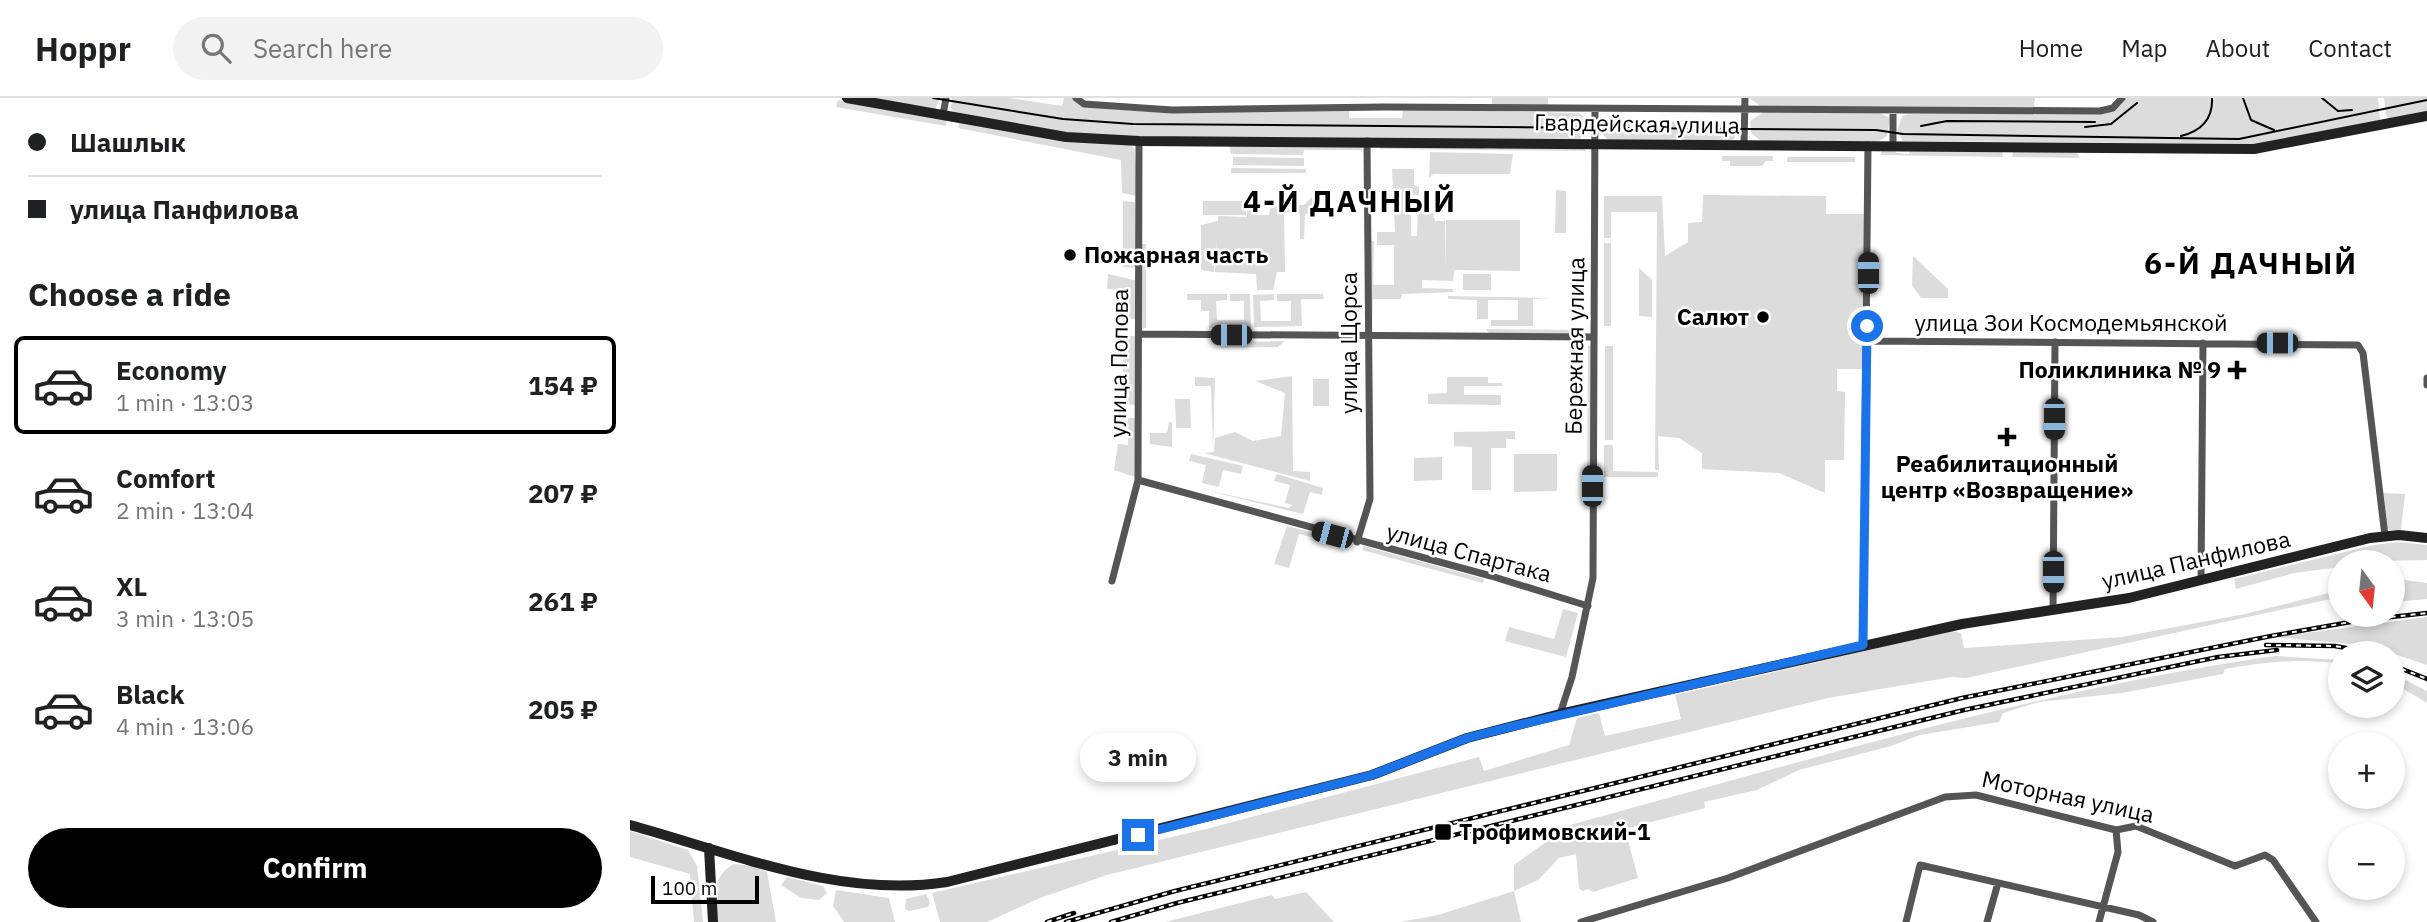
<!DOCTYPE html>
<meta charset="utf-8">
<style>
body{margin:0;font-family:"IBM Plex Sans",sans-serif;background:#f2f2f2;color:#202124;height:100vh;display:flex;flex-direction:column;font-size:26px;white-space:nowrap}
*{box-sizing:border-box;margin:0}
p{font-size:23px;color:#757577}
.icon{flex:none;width:38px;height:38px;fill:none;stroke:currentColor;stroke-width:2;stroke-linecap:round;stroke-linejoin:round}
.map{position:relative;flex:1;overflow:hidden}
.details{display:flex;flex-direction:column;background:#fff;width:630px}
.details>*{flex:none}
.hud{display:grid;align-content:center;height:154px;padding:0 28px;background:#fff}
.needle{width:46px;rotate:165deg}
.buttons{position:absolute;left:1698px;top:452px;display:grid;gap:14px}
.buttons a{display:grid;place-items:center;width:77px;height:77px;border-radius:50%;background:#fff;box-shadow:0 4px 10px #0003;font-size:35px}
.scale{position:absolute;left:21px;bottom:18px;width:108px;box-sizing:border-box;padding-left:7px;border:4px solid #000;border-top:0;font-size:19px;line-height:24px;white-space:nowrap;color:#000;-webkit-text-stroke:5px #fff;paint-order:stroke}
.end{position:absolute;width:32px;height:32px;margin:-16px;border:9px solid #1a73e8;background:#fff;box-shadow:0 0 0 4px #fff}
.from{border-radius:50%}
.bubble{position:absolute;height:49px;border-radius:24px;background:#fff;box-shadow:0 4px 10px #0003;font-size:23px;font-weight:700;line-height:49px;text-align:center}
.car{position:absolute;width:21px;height:42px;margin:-21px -10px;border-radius:9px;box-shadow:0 0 5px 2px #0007;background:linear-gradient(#222 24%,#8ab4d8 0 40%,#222 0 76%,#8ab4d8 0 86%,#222 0)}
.hud b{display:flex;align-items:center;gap:24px;height:66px;font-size:26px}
.hud b+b{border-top:2px solid #e0e0e0}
.hud i{width:18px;height:18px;background:#202124}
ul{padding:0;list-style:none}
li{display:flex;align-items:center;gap:21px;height:98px;margin:0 14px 10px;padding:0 14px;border:4px solid transparent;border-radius:10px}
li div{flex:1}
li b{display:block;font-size:26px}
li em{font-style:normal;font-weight:700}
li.selected{border-color:#000}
li>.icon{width:63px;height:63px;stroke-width:1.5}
h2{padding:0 28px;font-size:32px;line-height:84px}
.cta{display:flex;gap:14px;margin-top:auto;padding:14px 28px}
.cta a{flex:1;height:80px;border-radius:42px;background:#000;color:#fff;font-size:28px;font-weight:700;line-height:80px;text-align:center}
header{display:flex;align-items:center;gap:42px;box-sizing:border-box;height:98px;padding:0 35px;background:#fff;border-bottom:2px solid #e0e0e0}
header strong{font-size:33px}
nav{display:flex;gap:38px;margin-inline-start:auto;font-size:24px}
.search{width:490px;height:63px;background:#f2f2f2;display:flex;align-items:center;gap:18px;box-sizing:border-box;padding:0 24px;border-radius:38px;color:#757577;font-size:26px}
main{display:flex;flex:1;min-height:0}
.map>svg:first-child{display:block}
.green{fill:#dcdcdc}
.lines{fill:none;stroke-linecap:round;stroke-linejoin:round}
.street{stroke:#555;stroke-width:7}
.secondary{stroke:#222;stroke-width:10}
.tram{stroke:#000;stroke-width:2}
.rail-casing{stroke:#000;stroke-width:4.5}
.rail{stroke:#fff;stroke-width:2;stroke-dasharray:5;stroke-linecap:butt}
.route{stroke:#1a73e8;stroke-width:9}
.poi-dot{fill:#000;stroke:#fff;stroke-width:2.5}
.labels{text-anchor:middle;stroke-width:5;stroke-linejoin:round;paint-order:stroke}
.street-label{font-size:23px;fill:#000;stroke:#fff}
.poi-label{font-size:23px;font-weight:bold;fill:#000;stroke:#fff;text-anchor:start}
.district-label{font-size:30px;font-weight:bold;letter-spacing:2px;fill:#000;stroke:#fff}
</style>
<header>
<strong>Hoppr</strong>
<div class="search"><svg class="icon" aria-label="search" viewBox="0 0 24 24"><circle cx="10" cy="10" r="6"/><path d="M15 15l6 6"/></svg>Search here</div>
<nav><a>Home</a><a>Map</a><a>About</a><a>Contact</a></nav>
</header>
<main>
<section class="details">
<div class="hud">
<b><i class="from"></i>Шашлык</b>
<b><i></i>улица Панфилова</b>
</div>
<h2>Choose a ride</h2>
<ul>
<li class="selected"><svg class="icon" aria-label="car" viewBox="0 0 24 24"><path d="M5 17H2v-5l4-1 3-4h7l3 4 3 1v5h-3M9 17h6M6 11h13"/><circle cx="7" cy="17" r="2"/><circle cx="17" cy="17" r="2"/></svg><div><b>Economy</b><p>1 min · 13:03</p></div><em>154 ₽</em></li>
<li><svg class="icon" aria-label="car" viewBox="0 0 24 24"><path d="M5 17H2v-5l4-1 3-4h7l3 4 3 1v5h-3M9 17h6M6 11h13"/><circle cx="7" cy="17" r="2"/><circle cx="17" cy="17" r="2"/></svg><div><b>Comfort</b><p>2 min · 13:04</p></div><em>207 ₽</em></li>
<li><svg class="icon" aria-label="car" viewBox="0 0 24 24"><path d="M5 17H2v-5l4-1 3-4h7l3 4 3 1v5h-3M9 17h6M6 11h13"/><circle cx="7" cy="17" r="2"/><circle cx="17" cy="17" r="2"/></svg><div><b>XL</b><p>3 min · 13:05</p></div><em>261 ₽</em></li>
<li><svg class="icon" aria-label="car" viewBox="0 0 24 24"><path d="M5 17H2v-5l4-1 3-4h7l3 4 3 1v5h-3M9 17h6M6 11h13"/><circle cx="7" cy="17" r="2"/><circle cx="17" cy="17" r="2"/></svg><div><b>Black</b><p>4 min · 13:06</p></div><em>205 ₽</em></li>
</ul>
<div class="cta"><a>Confirm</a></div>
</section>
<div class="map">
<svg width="1797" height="824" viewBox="0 0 1797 824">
<rect width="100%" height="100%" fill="#fff"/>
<!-- green -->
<path class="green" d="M240 0H310L305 12Z
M322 0H379L432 8 434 0H443C457 23 681 12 719 11V20H772L773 11 948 15 953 18 957 32 950 41 511 39 436 35 325 16 321 10Z
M862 0H918V7H862Z
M1119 0H1405L1404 9 1131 8Z
M1496 0H1748L1750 22 1626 46 1273 43 1267 34 1272 18 1279 16H1470L1487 11Z
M1754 0H1797V14L1760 22 1756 17Z
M208 2 317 21 316 28 206 9Z
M1134 14 1250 15 1260 20 1257 38 1249 43H1131L1121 35 1120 23Z
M973 22 1103 25 1107 34 1104 41 1098 43 978 42 969 32 970 24Z
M330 23 434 43 500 46 505 52 507 98 492 95 491 62 328 30Z
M750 45 853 46 854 51H867V47L953 48 956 53 750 51Z
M599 46 731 49 733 52H674L673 57 601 56Z
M1252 51 1264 52 1267 55 1279 56 1280 52 1372 53 1373 59 1251 57Z
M1383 53H1446L1450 60 1382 59Z
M800 54 883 56 880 76H803L799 80Z
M1092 58H1143V63H1136L1132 68H1100V63H1092Z
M603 59 674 60V68L603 67Z
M1157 59H1225V64H1157Z
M601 70 676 71V75H601Z
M762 71H784V87L789 89V97H781V138H787L788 104 795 108V114L803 115 805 123H815V173L816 122H890V173L824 172 823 183 792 182V190L823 191V194L772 196 771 201H743L742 227 739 226 740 143H744L743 187H764V147H747V134H765Z
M926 92 936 93V135H925Z
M1073 97 1196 98V116H1234V271H1207V293L1215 294 1214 362H1195V395L1149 375 1072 371V355L1049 340 1028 338 1029 372H1025L1027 114H981V140H974V98H1032L1035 158 1058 144V125L1072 124Z
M682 99 683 116H675L674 141H670V115L654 114 655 174H647L643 192H627L626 176 585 174 587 138 584 174 571 172V127L588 123V118L617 119V102H626V117H639L640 111 649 107H674Z
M493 103 505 104 507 170 493 169Z
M573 103H616V117H573Z
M974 145H981V228H974Z
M512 146H516V230H511Z
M1283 158 1318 191V200H1291L1282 187Z
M1009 170 1022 182V219L1009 218Z
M478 176 508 183V221H499V209H492V192L477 191Z
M833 176H861V192H833Z
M557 196H597V202L586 203 587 222H614V203H600V196H620L621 229 579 230V213H571V202H557Z
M644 196V202L630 203 631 223H661V203H647V196H693L694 201H671L672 228 624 229 623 197Z
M818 198 920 200 903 201V228H861V222H888V202H858V221H847V202L818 201Z
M856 231 956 232 953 236 859 235Z
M493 238H506L505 307 493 306Z
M655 243 648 249 591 250 590 244Z
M958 248H963L960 396H957Z
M975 248H983V342H975Z
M662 278 663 373 680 374V383L574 355 584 354 585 340 605 334 623 343 651 338 655 295 625 283Z
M565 279 585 280 583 353 581 288H565Z
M817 279H858V285H872V288H834V297H871V307L798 306V296L817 295Z
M683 281H699V308H683Z
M545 301H560L561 330H546Z
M498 320H505V379L484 372 488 346 498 347Z
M539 324H542V349L520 346V335H537Z
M885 333V341H876V350H861V392H842V349L824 348V334Z
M974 347H983V373L1028 374V379H974Z
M561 356 613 368 611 376 593 372 589 389 572 385 576 367 559 363Z
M884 356H927V393L884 394Z
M812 359V382L784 383V360Z
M647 376 693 390 692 397 680 394 673 416 571 391 659 410 662 407 655 405 660 387 644 383Z
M1753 395 1775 396 1771 432H1759L1756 429Z
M657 428 717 444 716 448 669 436 659 470 644 466Z
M1769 444 1797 447V462L1710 464V469L1664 475 1606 491 1604 481 1743 447Z
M734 448 854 481 853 485 732 452Z
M1775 482 1797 485V501L1762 504V485Z
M1710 492V499L1336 580 1322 579 1198 600 477 777 410 800 357 824H310L302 795 576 731 849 659 854 673 939 647 947 620 969 615 975 638 1051 621 1045 597 1322 533 1331 535 1334 550 1492 539 1615 516Z
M933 511 948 515 936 559 875 543 879 529 924 541Z
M1797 519V567L1741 548 1645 539Z
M1645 558 1710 562V566C1670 560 1635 564 1595 571L1593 576 1492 595 1409 604 1373 615 1369 624 1290 637 1261 648 1169 672 1127 692 1074 704 1075 710 995 731 1008 780 963 794 958 791 952 793 949 790 946 756 929 760 908 782 884 793 891 824H770L808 817 884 793V767L940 727C1173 664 1406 592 1645 558Z
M1762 575 1797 593V605L1762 584Z
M0 733 58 752 67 768 73 824H64L60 776 0 759Z
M104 766 123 768 137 774 146 824H88C86 801 80 779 104 766Z
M157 779 193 788 197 795 189 802 171 800 151 787Z
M206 792 259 800 265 824H214L203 808Z
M676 794 704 824H535L642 797 645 801Z
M296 796 300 805 298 809 279 813 275 811 276 801Z"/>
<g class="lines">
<!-- street -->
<path class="street" d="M446 0 454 6 542 12 754 9 1470 13 1483 10 1492 0
M313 17 316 0
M1114 46 1115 0
M1263 47V12
M509 236 964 239
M1237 243 1728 247 1733 255 1755 438
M1797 280V287
M508 382 861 478 958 508
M727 444 740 401 737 43
M482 483 508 382 509 43
M1571 483 1573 245
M1423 512 1425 244
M1233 547 1238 47
M930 616 942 579 963 480 965 11
M951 824 1098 780 1315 699 1346 697 1486 732 1506 728 1605 768 1635 757 1643 762 1686 824
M1276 824 1290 767 1509 817 1523 824
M1357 824 1368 785
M1469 824 1488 754 1486 732"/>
<!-- secondary -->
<path class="secondary" d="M217 0 436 39 509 43 1624 51 1797 18
M0 727C103 755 209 801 317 784L742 677 837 640 930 616 1332 526 1499 500 1740 440 1769 437 1797 440
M79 750 83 824"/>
<!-- tram -->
<path class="tram" d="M303 0 433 21 503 26 1246 32 1273 36 1609 41 1797 2
M1613 0 1621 22 1644 32
M1692 0 1708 13 1722 12
M1291 28 1317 23 1465 24
M1455 29 1481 26 1507 5
M1551 38C1571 33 1583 21 1582 0"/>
<!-- rail casing -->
<g class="rail-casing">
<path id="rail" d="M1636 547 1705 548 1744 555
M1762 567 1797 581
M417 824 444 815
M436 824 545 793 1332 600 1641 538 1726 523 1797 515
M481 824 547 805 1334 612 1588 559 1647 552"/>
</g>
<!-- rail -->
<use href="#rail" class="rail"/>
</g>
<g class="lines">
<!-- route -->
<path class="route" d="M508 737 742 677 837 640 880 629 1233 547 1237 228"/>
</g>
<!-- markers -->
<g class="poi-dot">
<circle cx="440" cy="157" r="7"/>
<circle cx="1133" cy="219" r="7"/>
<path d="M1603.5 261.5h7v7h7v7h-7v7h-7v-7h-7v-7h7z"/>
<path d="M1373.5 328.5h7v7h7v7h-7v7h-7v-7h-7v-7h7z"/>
<rect x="804" y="725" width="18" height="18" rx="3.5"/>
</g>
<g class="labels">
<!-- street labels -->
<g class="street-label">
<text transform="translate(1007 26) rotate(1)" y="8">Гвардейская улица</text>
<text x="1441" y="233">улица Зои Космодемьянской</text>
<text transform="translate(719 245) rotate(-90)" y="8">улица Щорса</text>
<text transform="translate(945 248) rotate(-89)" y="8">Бережная улица</text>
<text transform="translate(489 265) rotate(-89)" y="8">улица Попова</text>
<text transform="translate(839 455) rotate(15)" y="8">улица Спартака</text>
<text transform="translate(1566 462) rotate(-13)" y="8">улица Панфилова</text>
<text transform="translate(1438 699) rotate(12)" y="8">Моторная улица</text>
</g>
<!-- poi labels -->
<g class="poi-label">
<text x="454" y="165">Пожарная часть</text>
<text x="1119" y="227" text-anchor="end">Салют</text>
<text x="1591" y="280" text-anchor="end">Поликлиника № 9</text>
<text x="1377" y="374" text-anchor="middle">Реабилитационный<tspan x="1377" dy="26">центр «Возвращение»</tspan></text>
<text x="829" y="742">Трофимовский-1</text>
</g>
<!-- district labels -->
<g class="district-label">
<text x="720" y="114">4-Й ДАЧНЫЙ</text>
<text x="1621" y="176">6-Й ДАЧНЫЙ</text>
</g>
</g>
</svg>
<div class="buttons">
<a><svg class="needle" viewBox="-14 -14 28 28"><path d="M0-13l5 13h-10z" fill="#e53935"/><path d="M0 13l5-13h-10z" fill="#757577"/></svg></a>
<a><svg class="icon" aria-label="layers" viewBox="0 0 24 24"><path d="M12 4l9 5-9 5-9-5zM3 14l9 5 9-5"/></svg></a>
<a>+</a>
<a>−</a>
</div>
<div class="scale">100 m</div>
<i class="end from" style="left:1237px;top:228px"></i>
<i class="end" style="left:508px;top:737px"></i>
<div class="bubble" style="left:450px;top:635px;width:116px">3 min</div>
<i class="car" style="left:1238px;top:175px;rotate:0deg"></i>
<i class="car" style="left:601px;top:237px;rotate:270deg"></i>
<i class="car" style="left:1647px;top:245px;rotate:270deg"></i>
<i class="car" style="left:1424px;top:321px;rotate:180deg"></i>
<i class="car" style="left:962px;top:388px;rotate:0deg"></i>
<i class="car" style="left:702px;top:437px;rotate:285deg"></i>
<i class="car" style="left:1423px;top:474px;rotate:180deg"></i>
</div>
</main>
